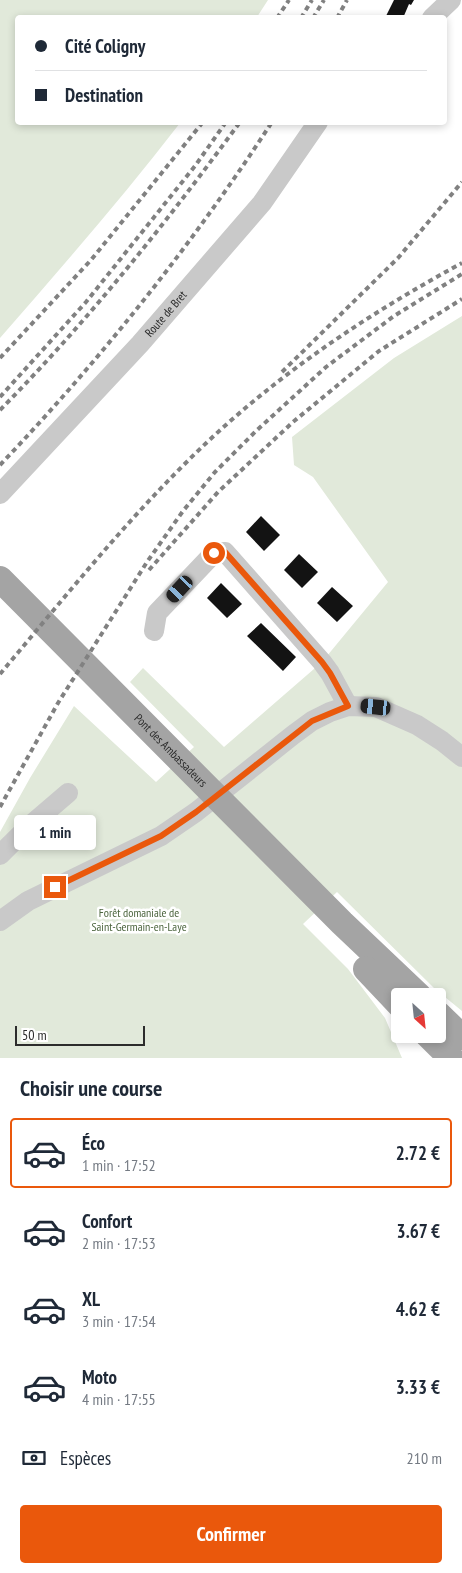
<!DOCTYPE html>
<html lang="fr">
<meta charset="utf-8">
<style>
body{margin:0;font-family:"PT Sans Narrow",sans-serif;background:#f2f2f3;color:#1f2937;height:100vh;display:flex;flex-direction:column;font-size:19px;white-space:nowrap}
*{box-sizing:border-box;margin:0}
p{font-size:16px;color:#747a83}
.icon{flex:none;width:28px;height:28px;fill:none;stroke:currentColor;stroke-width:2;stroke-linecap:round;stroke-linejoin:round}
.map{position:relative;height:1058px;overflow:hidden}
.drawer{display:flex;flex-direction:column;background:#fff;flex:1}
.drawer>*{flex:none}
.top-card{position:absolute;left:15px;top:15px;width:432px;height:110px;border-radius:5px;box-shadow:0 2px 8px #0003;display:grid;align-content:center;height:110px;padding:0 20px;background:#fff}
.needle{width:32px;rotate:153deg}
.tools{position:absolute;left:391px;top:988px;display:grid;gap:10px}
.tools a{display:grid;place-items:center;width:55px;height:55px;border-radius:5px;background:#fff;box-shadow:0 2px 8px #0003;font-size:25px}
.scale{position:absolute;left:15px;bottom:12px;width:130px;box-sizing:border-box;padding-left:5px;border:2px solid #2c2c2c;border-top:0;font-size:14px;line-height:18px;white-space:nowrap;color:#2c2c2c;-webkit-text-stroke:4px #fff;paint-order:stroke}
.end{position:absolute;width:22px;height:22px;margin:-11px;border:6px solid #ea580c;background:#fff;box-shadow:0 0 0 2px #fff}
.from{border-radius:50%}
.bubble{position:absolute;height:35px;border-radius:5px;background:#fff;box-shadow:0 2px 8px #0003;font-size:16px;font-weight:700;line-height:35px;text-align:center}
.car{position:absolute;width:15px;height:30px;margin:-15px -8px;border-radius:6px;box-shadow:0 0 4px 1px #0007;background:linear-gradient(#222 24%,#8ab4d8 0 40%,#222 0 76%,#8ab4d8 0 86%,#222 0)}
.top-card b{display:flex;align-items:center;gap:18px;height:48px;font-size:19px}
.top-card b+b{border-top:1px solid #e0e1e3}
.top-card i{width:12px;height:12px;background:#1f2937}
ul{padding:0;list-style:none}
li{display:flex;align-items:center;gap:15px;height:70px;margin:0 10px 8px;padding:0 10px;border:2px solid transparent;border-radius:5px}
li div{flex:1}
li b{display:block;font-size:19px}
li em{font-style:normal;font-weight:700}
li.on{border-color:#ea580c}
li>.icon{width:45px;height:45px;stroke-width:1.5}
h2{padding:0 20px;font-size:22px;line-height:60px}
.pay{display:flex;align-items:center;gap:12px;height:55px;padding:0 20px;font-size:19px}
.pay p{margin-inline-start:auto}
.button{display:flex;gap:10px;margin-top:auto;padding:10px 20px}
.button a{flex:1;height:58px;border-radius:5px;background:#ea580c;color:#fff;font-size:20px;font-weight:700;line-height:58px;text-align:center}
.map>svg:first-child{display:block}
.green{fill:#e1e9da}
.building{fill:#131313}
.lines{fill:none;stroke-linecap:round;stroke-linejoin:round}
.minor{stroke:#c9c9c9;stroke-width:20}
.major{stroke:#a4a4a4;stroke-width:26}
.rail{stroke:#818181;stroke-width:4;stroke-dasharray:5 4;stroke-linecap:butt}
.route{stroke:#ea580c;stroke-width:6}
.labels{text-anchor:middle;stroke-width:5;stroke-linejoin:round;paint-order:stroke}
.street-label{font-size:12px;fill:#2c2c2c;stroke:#fff}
.park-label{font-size:12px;fill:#4b643d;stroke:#fff}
</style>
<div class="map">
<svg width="462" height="1058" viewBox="0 0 462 1058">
<rect width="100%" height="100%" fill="#fff"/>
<!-- green -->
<path class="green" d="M0 0H268L257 17 18 18V122L180 123C123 197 61 268 0 338Z
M462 316V1011L434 988 337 892 303 924 348 969 385 1018 402 1058H0V832L30 778 74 706 156 782 194 747 130 682 143 668 224 747 322 662 388 582 313 477 294 465 292 437 394 358Z"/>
<!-- building -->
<path class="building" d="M394 0H414L411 5 409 4 403 18H385Z
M261 516 280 535 264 551 246 532Z
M299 554 318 572 302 588 284 570Z
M221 583 242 604 227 618 207 598Z
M332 587 353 606 337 622 317 603Z
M261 623 296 657 283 671 247 636Z"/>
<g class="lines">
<!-- minor -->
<g class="minor">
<path d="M432 18 451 0"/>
<path id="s1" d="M0 494 140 344 262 203 318 122"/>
<path d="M154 631 157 613 214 553 225 552 322 662 330 673 348 706"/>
<path d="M0 855 26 829 68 793"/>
<path d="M0 921 28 901 161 836 196 812 293 735 312 721 330 712 348 706 376 707 417 725 442 741 462 757"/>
</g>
<!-- major -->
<g class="major">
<path id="s2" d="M0 579 342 923 419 996"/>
<path d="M366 969 400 1005"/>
<path d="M438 1014 462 1037"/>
<path d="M427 1034 451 1058"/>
</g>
<!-- rail -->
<path class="rail" d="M277 18 289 0
M301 18 312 0
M313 18 324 0
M337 18 347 0
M0 358 91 260 203 122
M282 372 398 258 462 182
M0 397 86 302 195 166 226 122
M0 410C88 321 166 223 240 122
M0 465C101 359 192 245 272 122
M149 570 218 492 293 422 379 351 462 299
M0 674C65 597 128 518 201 448 278 374 368 314 462 263
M0 807 58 703 147 562 183 511 215 472 256 431 326 367 394 316 462 274"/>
</g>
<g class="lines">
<!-- route -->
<path class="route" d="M55 887 161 836 196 812 312 721 348 706 330 673 322 662 225 552 214 553"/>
</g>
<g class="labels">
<!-- street labels -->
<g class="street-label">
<text dy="4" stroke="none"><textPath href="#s1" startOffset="245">Route de Bret</textPath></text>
<text dy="4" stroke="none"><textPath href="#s2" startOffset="242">Pont des Ambassadeurs</textPath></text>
</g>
<!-- park labels -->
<g class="park-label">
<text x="139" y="917">Forêt domaniale de<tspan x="139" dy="14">Saint-Germain-en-Laye</tspan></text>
</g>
</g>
</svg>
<div class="tools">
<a><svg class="needle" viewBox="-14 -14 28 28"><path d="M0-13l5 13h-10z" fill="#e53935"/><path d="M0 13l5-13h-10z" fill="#747a83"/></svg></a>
</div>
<div class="scale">50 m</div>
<i class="end from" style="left:214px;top:553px"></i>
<i class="end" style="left:55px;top:887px"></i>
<div class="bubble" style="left:14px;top:815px;width:82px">1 min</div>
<i class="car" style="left:180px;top:589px;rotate:223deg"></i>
<i class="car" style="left:376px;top:707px;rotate:276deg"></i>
<div class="top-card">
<b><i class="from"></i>Cité Coligny</b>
<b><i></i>Destination</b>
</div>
</div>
<section class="drawer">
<h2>Choisir une course</h2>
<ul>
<li class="on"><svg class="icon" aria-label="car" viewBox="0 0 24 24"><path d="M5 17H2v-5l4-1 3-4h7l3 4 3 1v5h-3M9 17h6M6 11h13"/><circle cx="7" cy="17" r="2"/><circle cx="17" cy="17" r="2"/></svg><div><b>Éco</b><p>1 min · 17:52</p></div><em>2.72 €</em></li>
<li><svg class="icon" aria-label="car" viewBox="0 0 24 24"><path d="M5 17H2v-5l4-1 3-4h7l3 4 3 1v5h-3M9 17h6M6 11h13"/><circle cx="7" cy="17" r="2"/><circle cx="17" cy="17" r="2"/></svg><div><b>Confort</b><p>2 min · 17:53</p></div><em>3.67 €</em></li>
<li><svg class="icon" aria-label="car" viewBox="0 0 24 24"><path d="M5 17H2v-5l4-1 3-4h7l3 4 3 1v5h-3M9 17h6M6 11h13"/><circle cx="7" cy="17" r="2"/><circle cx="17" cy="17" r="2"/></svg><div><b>XL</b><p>3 min · 17:54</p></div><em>4.62 €</em></li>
<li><svg class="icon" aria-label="car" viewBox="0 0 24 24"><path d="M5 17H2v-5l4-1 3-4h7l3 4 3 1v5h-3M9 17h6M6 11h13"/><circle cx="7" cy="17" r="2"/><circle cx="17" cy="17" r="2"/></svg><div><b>Moto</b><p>4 min · 17:55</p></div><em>3.33 €</em></li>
</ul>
<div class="pay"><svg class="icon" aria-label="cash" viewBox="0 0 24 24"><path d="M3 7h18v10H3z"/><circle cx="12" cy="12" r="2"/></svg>Espèces<p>210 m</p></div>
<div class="button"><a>Confirmer</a></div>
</section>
